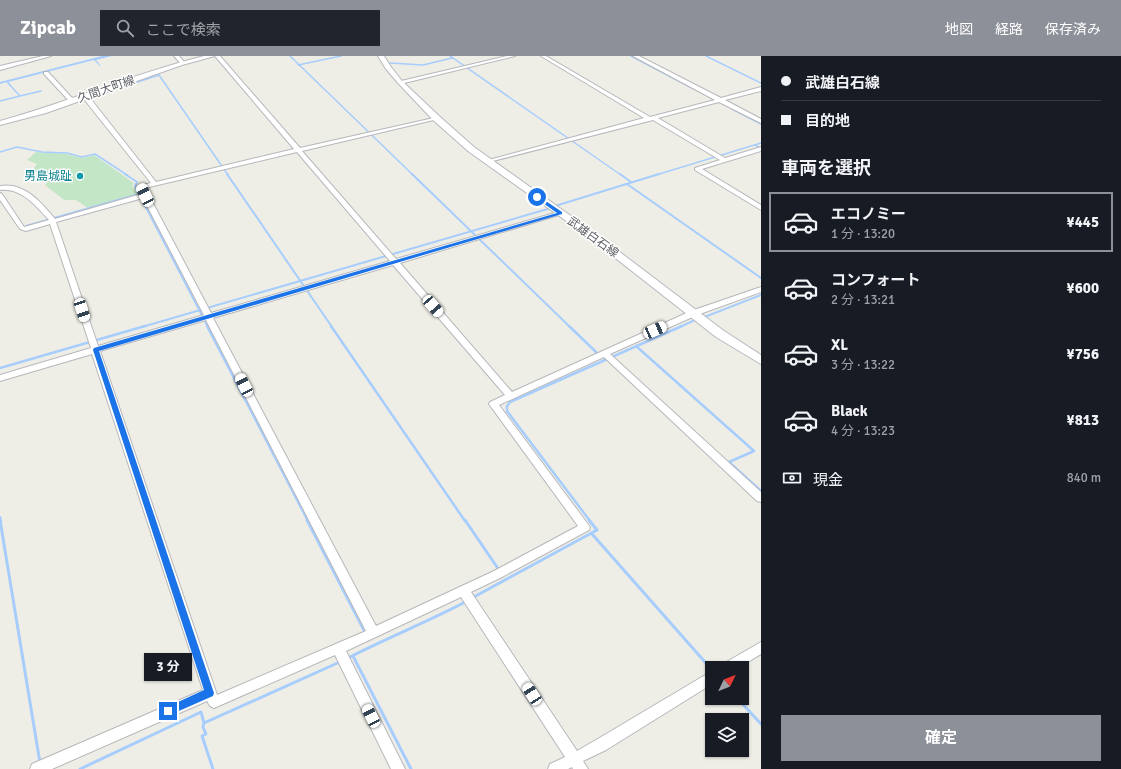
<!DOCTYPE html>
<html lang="ja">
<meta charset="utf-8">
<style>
body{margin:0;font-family:Signika,"Noto Sans JP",sans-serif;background:#20242c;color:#f1f3f6;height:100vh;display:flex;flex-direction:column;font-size:15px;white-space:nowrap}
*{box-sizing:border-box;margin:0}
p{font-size:13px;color:#9ea1a6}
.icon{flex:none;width:22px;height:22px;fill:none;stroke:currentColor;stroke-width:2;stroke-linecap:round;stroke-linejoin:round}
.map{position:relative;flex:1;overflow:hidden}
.details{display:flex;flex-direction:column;background:#171b24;width:360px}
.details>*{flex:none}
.guide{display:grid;align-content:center;height:88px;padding:0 20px;background:#171b24}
.needle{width:26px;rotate:47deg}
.controls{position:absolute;left:705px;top:605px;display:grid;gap:8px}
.controls a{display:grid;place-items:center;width:44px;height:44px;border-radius:0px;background:#171b24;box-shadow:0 1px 3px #0004;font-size:20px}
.end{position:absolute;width:18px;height:18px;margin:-9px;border:5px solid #1a73e8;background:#fff;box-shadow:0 0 0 2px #fff}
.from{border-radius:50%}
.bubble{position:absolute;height:28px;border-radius:0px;background:#171b24;box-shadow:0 1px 3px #0004;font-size:13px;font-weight:700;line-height:28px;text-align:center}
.car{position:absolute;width:12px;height:24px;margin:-12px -6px;border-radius:5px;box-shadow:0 0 3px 1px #0007;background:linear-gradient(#fff 24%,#345 0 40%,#fff 0 76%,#345 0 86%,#fff 0)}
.guide b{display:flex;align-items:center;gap:14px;height:38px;font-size:15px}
.guide b+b{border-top:1px solid #363941}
.guide i{width:10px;height:10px;background:#f1f3f6}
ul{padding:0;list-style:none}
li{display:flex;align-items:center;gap:12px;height:60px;margin:0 8px 6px;padding:0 12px;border:2px solid transparent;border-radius:0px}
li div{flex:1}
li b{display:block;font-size:15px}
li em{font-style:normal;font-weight:700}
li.on{border-color:#8c9099}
li>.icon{width:36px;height:36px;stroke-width:1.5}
h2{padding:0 20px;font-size:18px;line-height:48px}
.pay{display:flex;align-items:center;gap:10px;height:44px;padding:0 20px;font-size:15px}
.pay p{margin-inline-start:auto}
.cta{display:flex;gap:8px;margin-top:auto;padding:8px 20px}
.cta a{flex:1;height:46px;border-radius:0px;background:#8c9099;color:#fff;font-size:16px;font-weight:700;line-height:46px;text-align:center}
header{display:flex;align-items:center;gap:24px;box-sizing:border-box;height:56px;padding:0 20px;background:#8c9099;color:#fff}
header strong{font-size:19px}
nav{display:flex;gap:22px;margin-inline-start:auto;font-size:14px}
.search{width:280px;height:36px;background:#20242c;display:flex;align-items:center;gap:10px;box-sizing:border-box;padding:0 14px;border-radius:0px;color:#9ea1a6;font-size:15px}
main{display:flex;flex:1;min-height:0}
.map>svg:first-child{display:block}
.green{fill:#c3e6c7}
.water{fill:#a7cdfd}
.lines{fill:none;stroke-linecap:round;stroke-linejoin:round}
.stream-far3{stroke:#a7cdfd;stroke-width:1.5}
.stream-far2{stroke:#a7cdfd;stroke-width:2}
.stream-far1{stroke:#a7cdfd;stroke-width:2.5}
.stream{stroke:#a7cdfd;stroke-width:3}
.street-casing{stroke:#b6b7bc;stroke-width:2}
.secondary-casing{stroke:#b7b9bf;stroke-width:2}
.street{fill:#fff;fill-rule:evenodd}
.secondary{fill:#fff;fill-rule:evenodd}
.route{fill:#1a73e8}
.culture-dot{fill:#0f9aa8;stroke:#fff;stroke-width:1.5}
.labels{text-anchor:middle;stroke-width:3;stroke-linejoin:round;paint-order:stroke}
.far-street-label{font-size:12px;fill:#5d6066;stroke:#fff}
.far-culture-label{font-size:12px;fill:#0d838f;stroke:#fff;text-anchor:end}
</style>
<header>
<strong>Zipcab</strong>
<div class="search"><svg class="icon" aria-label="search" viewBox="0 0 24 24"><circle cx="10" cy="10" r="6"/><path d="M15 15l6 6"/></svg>ここで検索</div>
<nav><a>地図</a><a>経路</a><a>保存済み</a></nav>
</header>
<main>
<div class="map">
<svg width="761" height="713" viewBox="0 0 761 713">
<rect width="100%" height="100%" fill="#efeee6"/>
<!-- green -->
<path class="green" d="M36 96 66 98 83 102 94 99 134 127 132 130 138 138 88 152 76 144H64L45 129 49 124 42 116H31L37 108 27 104Z"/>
<!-- water -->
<path class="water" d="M102 0H112L96 4 101 10H100L94 4 8 26 11 29 10 30 7 26 0 28V26Z"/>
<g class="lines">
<!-- stream-far3 -->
<path class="stream-far3" d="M290 0 413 119
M450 0 621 119
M631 0 692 32
M706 0 761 27
M390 7 423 9 452 2
M298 9 341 0
M104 37 159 19 228 119
M20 40 41 35
M0 45 20 40 8 27
M732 53 761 68
M755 89 761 92
M0 96 17 91 42 96 67 97 82 101 95 98 127 119
M656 119 761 87"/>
<!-- stream-far2 -->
<path class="stream-far2" d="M125 118 137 126 135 130 208 271
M227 118 332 271
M412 118 570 271
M620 118 631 126
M627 128 761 222
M555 150 659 118
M26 170 139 138
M702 262 761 239
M142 271 551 152
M680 271 697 263"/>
<!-- stream-far1 -->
<path class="stream-far1" d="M207 270 308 465
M331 270 465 465
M569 270 596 296
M636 290 754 395 729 406 761 435
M0 312 145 270
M0 461 1 465
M590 465 507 355V350L510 346 682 270"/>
<!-- stream -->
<path class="stream" d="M0 464 41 713
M307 464 366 578
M465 464 499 514
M592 478 712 614
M472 542 597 474 589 464
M353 600 411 713
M346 603C386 582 428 566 467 545
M737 642 761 668
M204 667 203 671 206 678 202 680 213 713
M80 713 201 656 204 667 342 605"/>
<!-- street casing -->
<g class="street-casing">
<path id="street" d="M43 0H51L0 14V10Z
M174 0H179L185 7 181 8Z
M215 0H220L300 92 438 61V63L302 95 396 203 558 156H562V158L400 207 512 336 691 255 761 231V236L697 259 610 298 761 436V446L757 445 604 301 499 349 590 471 589 474 502 521 471 536 577 695 596 684 712 615V628L606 694 583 705 588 713H573L572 711 568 713H548L550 708 565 701 461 541 346 595 405 713H391L335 599 214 652 210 650 207 645 52 713H30L32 708 203 634 92 298 0 325V319L91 292 50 168 26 175 20 173 0 144V137L2 138 24 171 49 164C36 150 21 131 0 134V130C24 126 41 146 55 163L141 138 138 131 139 130 151 127 83 42 82 41 85 39 90 42 156 126 294 93ZM297 96 390 205 211 257 145 132ZM143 142 204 259 98 290 56 166ZM393 209 505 339 490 346 489 348 578 470 494 515 376 570 213 262ZM206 264 366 575 217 639 100 295Z
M507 0H515L400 28 397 26Z
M541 0H546L650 61 715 44 633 0H639L721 42 761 31V35L725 44 761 63V67L719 46 658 62 725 102 761 91V95L702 113 761 149V154L695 114V112L720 104 653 64 485 107V105L644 62Z
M44 16H48L74 44V46H70L44 18Z
M761 586V598L738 612H721L723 608Z"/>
</g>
<!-- secondary casing -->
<g class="secondary-casing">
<path id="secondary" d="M204 0H215L182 9 46 57 0 69V65C69 46 135 17 204 0Z
M378 0H384L391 11 402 25 439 60 474 91 592 175 724 275 761 299V308L716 281 586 179 468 95 433 64 398 27 386 13Z"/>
</g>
<!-- street -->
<use href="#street" class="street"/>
<!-- secondary -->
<use href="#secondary" class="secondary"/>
</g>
<!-- route -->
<path class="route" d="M537 139 562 156V158L99 295 214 637 213 640 172 658 168 659 165 658 164 655 165 652 204 634 93 294 94 292 557 157 536 142Z"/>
<!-- markers -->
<circle class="culture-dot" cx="80" cy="120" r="4"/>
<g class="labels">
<!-- far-street labels -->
<g class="far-street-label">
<text transform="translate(106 33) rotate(-19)" y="4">久間大町線</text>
<text transform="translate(593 181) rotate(36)" y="4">武雄白石線</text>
</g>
<!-- far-culture labels -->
<g class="far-culture-label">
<text x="72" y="124">男島城趾</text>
</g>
</g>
</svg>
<div class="controls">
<a><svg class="needle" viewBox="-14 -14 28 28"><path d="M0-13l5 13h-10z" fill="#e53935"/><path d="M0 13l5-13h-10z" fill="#9ea1a6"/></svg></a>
<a><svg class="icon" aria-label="layers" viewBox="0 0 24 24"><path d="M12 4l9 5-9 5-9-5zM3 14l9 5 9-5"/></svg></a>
</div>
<i class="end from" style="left:537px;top:141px"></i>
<i class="end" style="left:168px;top:655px"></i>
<div class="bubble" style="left:144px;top:597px;width:48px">3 分</div>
<i class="car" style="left:145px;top:139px;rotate:334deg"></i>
<i class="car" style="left:433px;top:250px;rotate:139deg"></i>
<i class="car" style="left:82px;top:254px;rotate:162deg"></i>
<i class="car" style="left:655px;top:274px;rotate:66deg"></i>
<i class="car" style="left:244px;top:329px;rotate:333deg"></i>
<i class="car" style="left:532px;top:638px;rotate:327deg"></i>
<i class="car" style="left:371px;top:660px;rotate:333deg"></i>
</div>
<section class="details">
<div class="guide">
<b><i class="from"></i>武雄白石線</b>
<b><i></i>目的地</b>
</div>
<h2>車両を選択</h2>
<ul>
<li class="on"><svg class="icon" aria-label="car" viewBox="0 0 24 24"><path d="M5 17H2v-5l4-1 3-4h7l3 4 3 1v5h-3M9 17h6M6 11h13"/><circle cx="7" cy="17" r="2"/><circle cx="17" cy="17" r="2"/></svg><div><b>エコノミー</b><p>1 分 · 13:20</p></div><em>¥445</em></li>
<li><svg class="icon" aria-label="car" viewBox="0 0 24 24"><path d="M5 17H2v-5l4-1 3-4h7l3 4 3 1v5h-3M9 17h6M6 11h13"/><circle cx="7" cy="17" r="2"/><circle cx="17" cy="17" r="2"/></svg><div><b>コンフォート</b><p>2 分 · 13:21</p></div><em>¥600</em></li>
<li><svg class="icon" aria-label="car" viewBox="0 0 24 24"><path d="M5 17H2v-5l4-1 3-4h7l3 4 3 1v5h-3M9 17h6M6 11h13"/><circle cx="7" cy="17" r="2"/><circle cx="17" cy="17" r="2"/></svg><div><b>XL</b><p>3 分 · 13:22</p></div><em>¥756</em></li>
<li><svg class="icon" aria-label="car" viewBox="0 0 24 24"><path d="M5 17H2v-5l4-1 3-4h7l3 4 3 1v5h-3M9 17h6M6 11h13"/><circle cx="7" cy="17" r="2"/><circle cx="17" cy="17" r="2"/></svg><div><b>Black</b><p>4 分 · 13:23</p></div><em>¥813</em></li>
</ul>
<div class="pay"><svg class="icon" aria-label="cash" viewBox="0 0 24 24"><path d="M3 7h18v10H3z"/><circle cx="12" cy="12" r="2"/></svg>現金<p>840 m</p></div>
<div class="cta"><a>確定</a></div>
</section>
</main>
